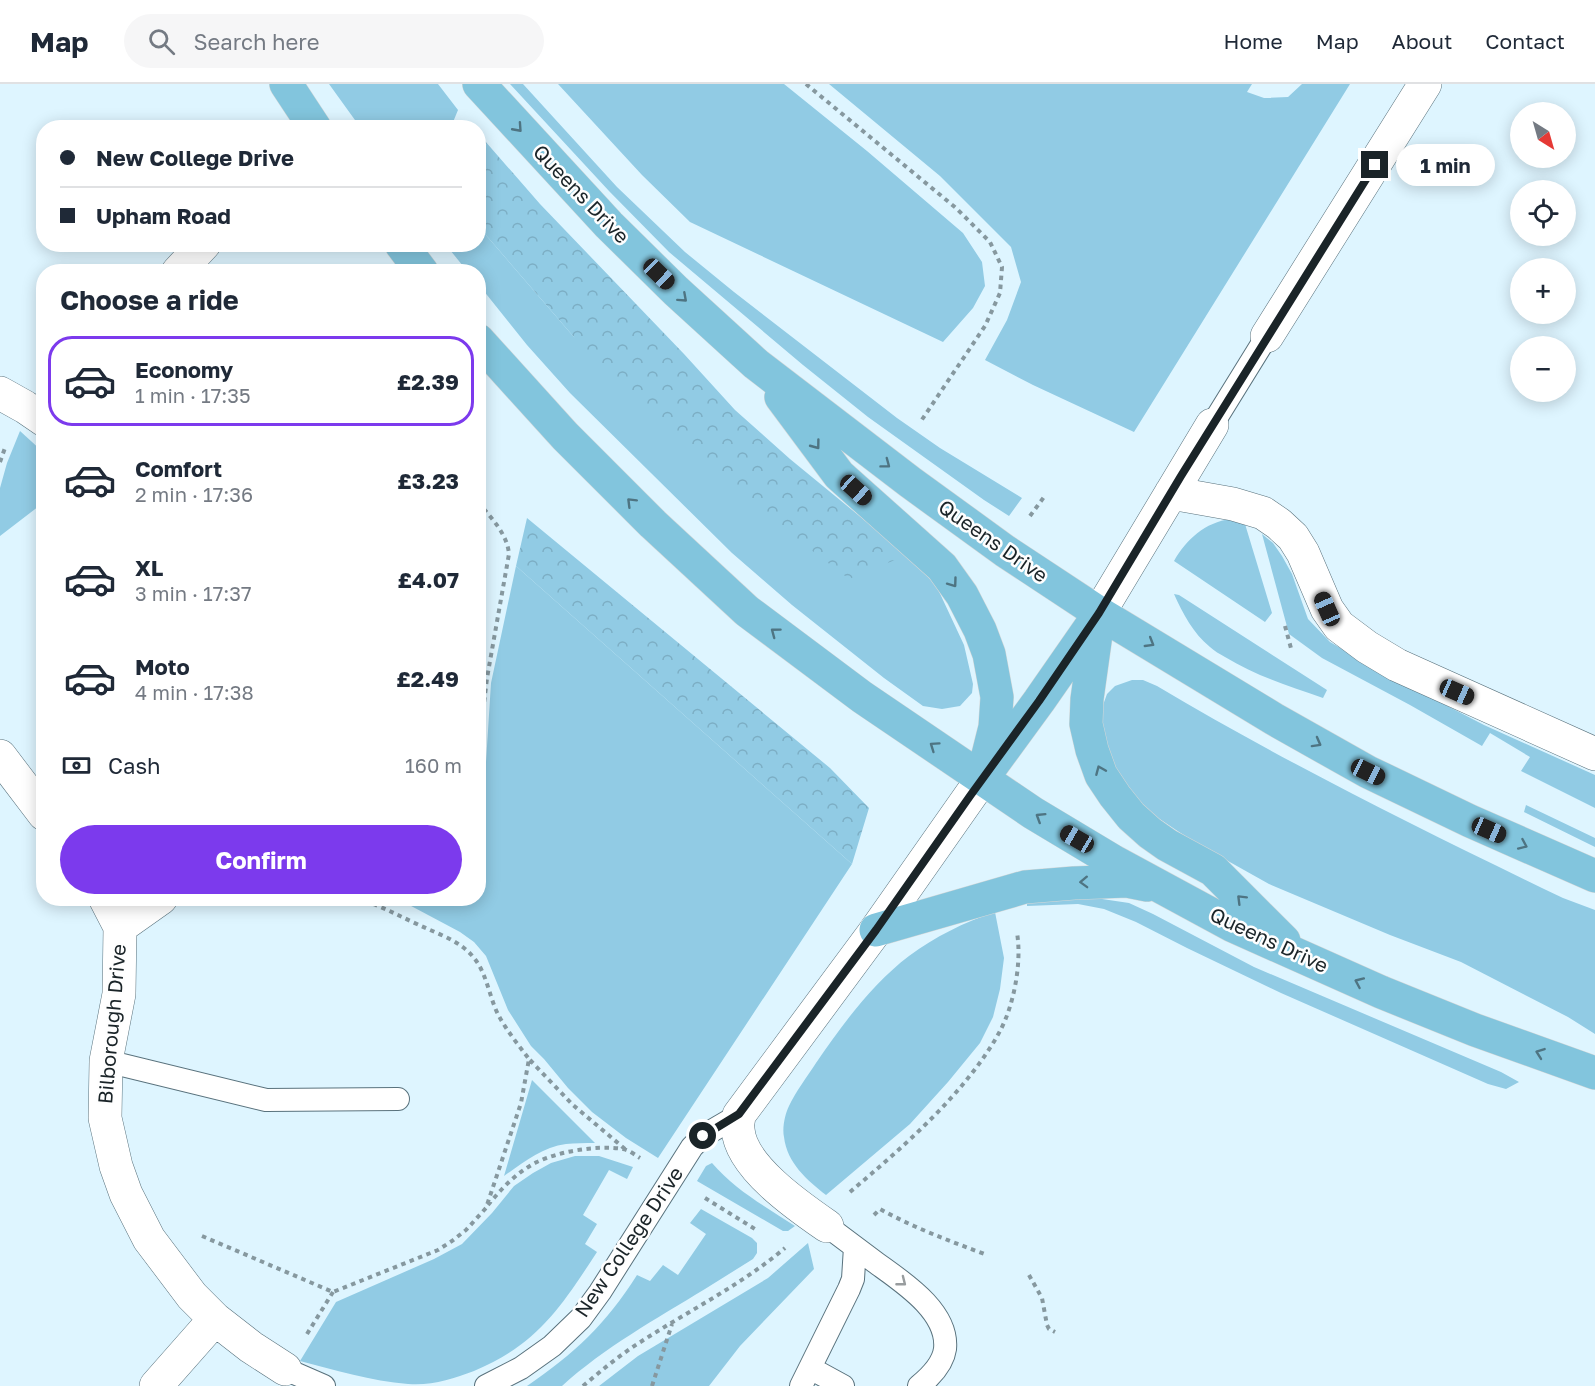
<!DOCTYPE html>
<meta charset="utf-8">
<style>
body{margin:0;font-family:"Golos Text",sans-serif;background:#f6f6f7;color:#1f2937;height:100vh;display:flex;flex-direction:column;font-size:22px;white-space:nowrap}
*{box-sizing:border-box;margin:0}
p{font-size:20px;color:#747a83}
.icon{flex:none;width:33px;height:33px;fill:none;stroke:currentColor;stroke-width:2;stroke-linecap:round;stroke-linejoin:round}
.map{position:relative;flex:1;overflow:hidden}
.panel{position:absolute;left:36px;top:180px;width:450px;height:642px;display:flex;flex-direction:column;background:#fff;border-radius:24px;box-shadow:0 3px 15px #0003}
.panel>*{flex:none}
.banner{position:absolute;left:36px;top:36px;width:450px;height:132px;border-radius:24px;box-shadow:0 3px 15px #0003;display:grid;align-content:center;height:132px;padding:0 24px;background:#fff}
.needle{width:39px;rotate:143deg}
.controls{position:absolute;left:1510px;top:18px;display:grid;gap:12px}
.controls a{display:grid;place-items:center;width:66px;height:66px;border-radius:50%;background:#fff;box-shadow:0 3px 15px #0003;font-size:30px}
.end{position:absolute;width:27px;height:27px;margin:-14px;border:8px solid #1a2428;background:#fff;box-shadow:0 0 0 3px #fff}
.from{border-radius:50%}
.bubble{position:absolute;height:42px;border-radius:21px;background:#fff;box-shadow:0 3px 15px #0003;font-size:20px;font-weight:700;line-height:42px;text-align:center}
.car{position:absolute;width:18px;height:36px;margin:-18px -9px;border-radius:8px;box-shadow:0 0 4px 2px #0007;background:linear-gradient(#222 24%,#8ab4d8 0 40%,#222 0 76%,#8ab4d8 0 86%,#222 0)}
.banner b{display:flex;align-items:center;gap:21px;height:57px;font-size:22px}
.banner b+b{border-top:2px solid #e0e1e3}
.banner i{width:15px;height:15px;background:#1f2937}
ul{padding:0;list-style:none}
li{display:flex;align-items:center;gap:18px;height:90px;margin:0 12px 9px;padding:0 12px;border:3px solid transparent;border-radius:24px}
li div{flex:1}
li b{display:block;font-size:22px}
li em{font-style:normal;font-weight:700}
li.active{border-color:#7c3aed}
li>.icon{width:54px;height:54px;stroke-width:1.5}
h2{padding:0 24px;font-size:27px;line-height:72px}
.pay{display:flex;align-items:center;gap:15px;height:66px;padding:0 24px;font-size:22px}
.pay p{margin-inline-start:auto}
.cta{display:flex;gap:12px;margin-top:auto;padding:12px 24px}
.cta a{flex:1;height:69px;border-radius:36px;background:#7c3aed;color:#fff;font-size:24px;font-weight:700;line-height:69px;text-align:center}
header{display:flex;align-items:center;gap:36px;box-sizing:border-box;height:84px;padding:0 30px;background:#fff;border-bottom:2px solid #e0e1e3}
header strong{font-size:28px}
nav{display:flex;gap:33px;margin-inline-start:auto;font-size:21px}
.search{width:420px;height:54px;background:#f6f6f7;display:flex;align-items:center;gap:15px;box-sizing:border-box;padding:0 21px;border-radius:33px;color:#747a83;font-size:22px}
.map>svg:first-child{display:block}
.grass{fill:#91cbe4}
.forest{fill:url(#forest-crowns)}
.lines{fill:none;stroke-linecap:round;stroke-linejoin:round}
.service-casing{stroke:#59727d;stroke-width:24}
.minor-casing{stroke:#59727d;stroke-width:34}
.primary-casing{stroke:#d6d8d8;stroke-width:34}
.path{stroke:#86989f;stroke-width:4;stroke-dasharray:4.5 4.5;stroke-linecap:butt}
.service{stroke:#fff;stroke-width:22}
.minor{stroke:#fff;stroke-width:33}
.primary{stroke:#82c5dd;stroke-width:33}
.oneway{stroke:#4e7482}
.oneway2{stroke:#989c9e}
.route{stroke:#1a2428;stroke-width:8}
.labels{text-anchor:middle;stroke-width:5;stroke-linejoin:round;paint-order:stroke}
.street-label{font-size:20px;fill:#1a2428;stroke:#fefefe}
</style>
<header>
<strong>Map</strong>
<div class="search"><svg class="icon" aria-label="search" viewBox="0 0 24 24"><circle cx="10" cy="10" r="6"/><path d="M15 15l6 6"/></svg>Search here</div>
<nav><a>Home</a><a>Map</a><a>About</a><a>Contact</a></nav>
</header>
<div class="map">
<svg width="1595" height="1302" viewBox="0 0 1595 1302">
<defs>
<pattern id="forest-crowns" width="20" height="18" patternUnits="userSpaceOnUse" patternTransform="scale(1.5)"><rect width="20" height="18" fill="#91cbe4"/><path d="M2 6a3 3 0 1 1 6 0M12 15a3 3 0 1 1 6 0" fill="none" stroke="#7caec4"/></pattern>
</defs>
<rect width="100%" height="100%" fill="#def5ff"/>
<!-- grass -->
<path class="grass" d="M329 0H438L458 26 451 43H360Z
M510 0H523L617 103 685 168 734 208 897 334 940 364 1022 414 1009 432 984 416 868 333 803 281 669 168 609 107Z
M558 0H784L867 67 963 149 982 178 985 202 973 224 943 258 690 138 642 91Z
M829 0H1252L1247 8 1264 14 1288 13 1302 0H1350L1134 348 1033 301 985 276 1007 236 1021 198 1011 163 940 92Z
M479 143 573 252 907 471 936 501 964 561 973 600 972 609 960 622 942 625 923 622 884 594 792 521 732 469 570 309 527 261 479 201 478 188 467 187 446 161 478 160Z
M20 347 43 368V419L0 452V404L7 379Z
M1231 435 1245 440 1272 529 1265 538 1174 477C1186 456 1205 438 1231 435Z
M1262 450 1273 459 1282 472 1292 490 1308 535 1330 558 1380 587 1484 641 1595 691V724L1521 687 1530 673 1490 649 1482 662 1410 621 1322 574 1289 550Z
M516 482 852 780 658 1074 626 1054 592 1028 568 1004 544 975 531 962 508 926 486 872 474 858 460 848 398 815 478 814 479 735 486 678 491 599Z
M1174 510 1179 511 1327 606 1323 614C1289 602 1256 592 1225 573 1220 570 1214 567 1210 563 1193 549 1183 530 1174 510Z
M1132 596H1143L1157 602C1288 680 1426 748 1563 814L1595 826V950L1568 933 1461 878 1390 851 1269 800 1194 758 1152 730 1131 711 1115 685 1100 638 1103 621 1107 610 1115 602Z
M1526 721 1595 754V763L1524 728Z
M1082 812 1129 819 1153 830 1254 883 1501 988 1519 998 1506 1005 1488 1000 1281 909 1187 864 1136 838 1104 825 1078 820 1027 822V818Z
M995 828 1004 874 1000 905 993 933 980 959 948 998 910 1040 826 1111C807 1096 787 1079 784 1053 782 1044 785 1030 789 1022 796 1007 807 993 816 979 842 941 872 900 909 872 935 853 964 838 995 828Z
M532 996 595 1059C585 1059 575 1059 566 1060 542 1063 523 1079 504 1092Z
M575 1072H599L633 1083 627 1095 609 1086 583 1131 597 1140 585 1160 597 1168C561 1223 537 1261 474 1287 453 1295 431 1302 408 1300 371 1297 335 1286 300 1277L336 1218 434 1175 462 1160 492 1129 514 1102 533 1089 551 1079Z
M712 1079C735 1106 766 1123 795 1142L788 1147H783L697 1097 706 1082Z
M701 1125 752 1154 757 1159V1169L753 1175C737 1185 721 1195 705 1205 656 1235 605 1263 562 1302H527C574 1270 606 1240 637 1191L650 1197 663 1181 678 1191 706 1150 690 1139Z
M808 1159 814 1185 740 1262 709 1302H599L638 1272 768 1194Z"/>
<!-- forest -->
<path class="forest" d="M478 49 540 120 684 270 735 326 790 375 907 471 849 495 712 390 573 252 479 143Z
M527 434 830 684 869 724 852 780 516 482Z"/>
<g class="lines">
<!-- service casing -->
<g class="service-casing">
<path id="service" d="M1212 341 1267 252
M106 977 266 1016 398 1015
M827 1142C843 1154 859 1166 875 1178 901 1197 949 1227 945 1265 943 1280 930 1293 919 1302
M810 1284 843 1302
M285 1285 324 1302
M486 1302 521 1284 552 1262 581 1234 600 1208 692 1063 703 1052 739 1031
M801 1302 849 1205 853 1195 855 1163"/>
</g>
<!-- minor casing -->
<g class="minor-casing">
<path id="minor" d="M178 188 204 160
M1267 252 1425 0
M0 309 25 323 44 336
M1171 409 1233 420 1263 429 1279 440 1293 453 1303 469 1327 525 1339 542 1367 563 1397 581 1595 670
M1099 529 1212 341
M0 672 44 730
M105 814 120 843 119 910 106 977 105 1034 116 1082 126 1110 149 1155 192 1212 215 1235 251 1263 285 1285
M120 843 161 814
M827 1142C798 1122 740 1082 738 1045 737 1040 739 1035 739 1031L876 846 982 695
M156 1302 215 1235"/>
</g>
<!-- primary casing -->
<g class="primary-casing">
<path id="primary" d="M286 0 315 44
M479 0 609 141 676 207 756 280 910 398 1005 467 1099 529 1274 635 1368 688 1470 737 1595 792
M401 160 422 188
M478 256 565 352 653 440 747 527 862 613 1033 729 1113 777 1233 842 1381 908 1475 946 1595 989
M781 313 839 391 942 483 962 511 980 546 989 570 997 613 995 643 982 695
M1099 529 1087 615 1086 640 1092 666 1101 691 1115 712 1131 732 1150 749 1167 761 1213 786 1284 857
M990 684 1039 617 1096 535
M876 846 1025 803 1074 799 1127 797 1147 801"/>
</g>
<!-- path -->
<path class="path" d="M806 0 956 124 990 158 1002 183 1000 209 985 242 921 337
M0 378 6 361
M478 418C491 434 507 449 509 470L487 594 478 670
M1030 432 1044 413
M1285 542 1292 568
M530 976 573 1021 625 1065
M850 1108C903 1063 967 1008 1000 947 1014 921 1022 878 1017 849
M705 1114 755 1145
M488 1121C502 1104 517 1088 537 1078 560 1067 598 1061 623 1065 629 1066 635 1071 640 1074
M874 1131 880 1125C914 1144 950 1157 987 1171
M202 1152 333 1208 438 1166 452 1157 466 1146 486 1124 521 1019 529 975C519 962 508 948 500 934 489 915 488 891 474 874 461 857 438 850 419 841 397 831 378 820 355 814
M1029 1191 1042 1214 1047 1241 1049 1245 1055 1248
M307 1250 333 1208
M583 1302C602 1286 621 1270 642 1257 690 1226 741 1201 785 1164
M652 1302 672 1240"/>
<!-- service -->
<use href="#service" class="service"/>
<!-- minor -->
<use href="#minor" class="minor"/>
<!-- primary -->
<use href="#primary" class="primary"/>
</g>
<!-- one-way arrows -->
<defs><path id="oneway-chevron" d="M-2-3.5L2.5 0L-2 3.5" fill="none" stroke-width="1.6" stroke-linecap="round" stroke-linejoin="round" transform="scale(1.5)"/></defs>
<g class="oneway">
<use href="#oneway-chevron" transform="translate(518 44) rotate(48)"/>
<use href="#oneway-chevron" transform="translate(683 214) rotate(42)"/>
<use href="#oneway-chevron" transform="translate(816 361) rotate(53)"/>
<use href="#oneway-chevron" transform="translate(886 380) rotate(37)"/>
<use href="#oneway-chevron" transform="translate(631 418) rotate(-135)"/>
<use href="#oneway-chevron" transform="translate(953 499) rotate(54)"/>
<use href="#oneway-chevron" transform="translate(775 548) rotate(-143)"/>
<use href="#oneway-chevron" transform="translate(1150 559) rotate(31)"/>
<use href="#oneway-chevron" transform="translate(1317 659) rotate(29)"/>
<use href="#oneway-chevron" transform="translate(934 662) rotate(-145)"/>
<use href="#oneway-chevron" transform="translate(1100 686) rotate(-113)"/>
<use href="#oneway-chevron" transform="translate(1040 733) rotate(-148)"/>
<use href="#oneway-chevron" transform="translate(1523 761) rotate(24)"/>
<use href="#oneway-chevron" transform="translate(1084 798) rotate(178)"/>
<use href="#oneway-chevron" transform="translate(1241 815) rotate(-135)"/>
<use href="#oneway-chevron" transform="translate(1359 898) rotate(-156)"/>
<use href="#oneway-chevron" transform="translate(1540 969) rotate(-160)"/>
</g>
<use class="oneway2" href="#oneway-chevron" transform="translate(902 1198) rotate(38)"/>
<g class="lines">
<!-- route -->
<path class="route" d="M703 1052 739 1030 876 846 970 712 1039 617 1099 529 1181 392 1375 81"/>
</g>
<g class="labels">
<!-- street labels -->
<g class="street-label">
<text transform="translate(581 110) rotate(46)" y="7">Queens Drive</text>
<text transform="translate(993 457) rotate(35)" y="7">Queens Drive</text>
<text transform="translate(1269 856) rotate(25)" y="7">Queens Drive</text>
<text transform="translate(112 940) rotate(-85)" y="7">Bilborough Drive</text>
<text transform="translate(629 1158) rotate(-56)" y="7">New College Drive</text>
</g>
</g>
</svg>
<div class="controls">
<a><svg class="needle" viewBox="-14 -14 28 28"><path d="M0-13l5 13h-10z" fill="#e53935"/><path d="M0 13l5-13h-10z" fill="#747a83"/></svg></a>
<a><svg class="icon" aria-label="locate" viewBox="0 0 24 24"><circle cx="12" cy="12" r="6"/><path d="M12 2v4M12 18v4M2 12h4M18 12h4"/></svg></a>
<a>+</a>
<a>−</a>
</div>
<i class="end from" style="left:703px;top:1052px"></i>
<i class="end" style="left:1375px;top:81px"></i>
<div class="bubble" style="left:1396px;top:60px;width:99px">1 min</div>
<i class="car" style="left:659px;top:190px;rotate:134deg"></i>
<i class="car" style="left:856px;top:406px;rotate:132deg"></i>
<i class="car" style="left:1327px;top:525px;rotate:336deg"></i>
<i class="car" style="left:1457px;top:608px;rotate:114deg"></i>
<i class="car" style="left:1368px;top:688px;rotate:116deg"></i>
<i class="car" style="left:1489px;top:746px;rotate:114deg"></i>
<i class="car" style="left:1077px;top:755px;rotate:300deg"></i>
<div class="banner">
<b><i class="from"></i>New College Drive</b>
<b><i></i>Upham Road</b>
</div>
<section class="panel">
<h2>Choose a ride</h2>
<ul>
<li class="active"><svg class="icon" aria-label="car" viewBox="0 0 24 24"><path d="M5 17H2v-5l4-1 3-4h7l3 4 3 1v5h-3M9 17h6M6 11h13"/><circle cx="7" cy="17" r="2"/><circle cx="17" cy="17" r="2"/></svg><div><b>Economy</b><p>1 min · 17:35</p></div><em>£2.39</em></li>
<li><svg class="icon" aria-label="car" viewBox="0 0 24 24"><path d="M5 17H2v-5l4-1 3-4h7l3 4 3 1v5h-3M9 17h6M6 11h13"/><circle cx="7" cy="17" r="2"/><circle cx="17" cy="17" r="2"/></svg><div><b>Comfort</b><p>2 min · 17:36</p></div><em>£3.23</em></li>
<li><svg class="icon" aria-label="car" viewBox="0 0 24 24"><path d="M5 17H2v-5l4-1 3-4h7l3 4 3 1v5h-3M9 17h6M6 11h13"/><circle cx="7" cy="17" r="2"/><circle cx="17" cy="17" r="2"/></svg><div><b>XL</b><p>3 min · 17:37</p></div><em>£4.07</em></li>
<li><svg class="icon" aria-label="car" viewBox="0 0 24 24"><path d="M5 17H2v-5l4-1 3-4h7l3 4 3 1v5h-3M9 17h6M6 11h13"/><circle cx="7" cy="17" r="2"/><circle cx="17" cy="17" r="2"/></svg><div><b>Moto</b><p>4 min · 17:38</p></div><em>£2.49</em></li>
</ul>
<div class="pay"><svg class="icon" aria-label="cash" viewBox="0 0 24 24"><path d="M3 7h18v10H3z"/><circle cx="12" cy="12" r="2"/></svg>Cash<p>160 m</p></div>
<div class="cta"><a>Confirm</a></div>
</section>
</div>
